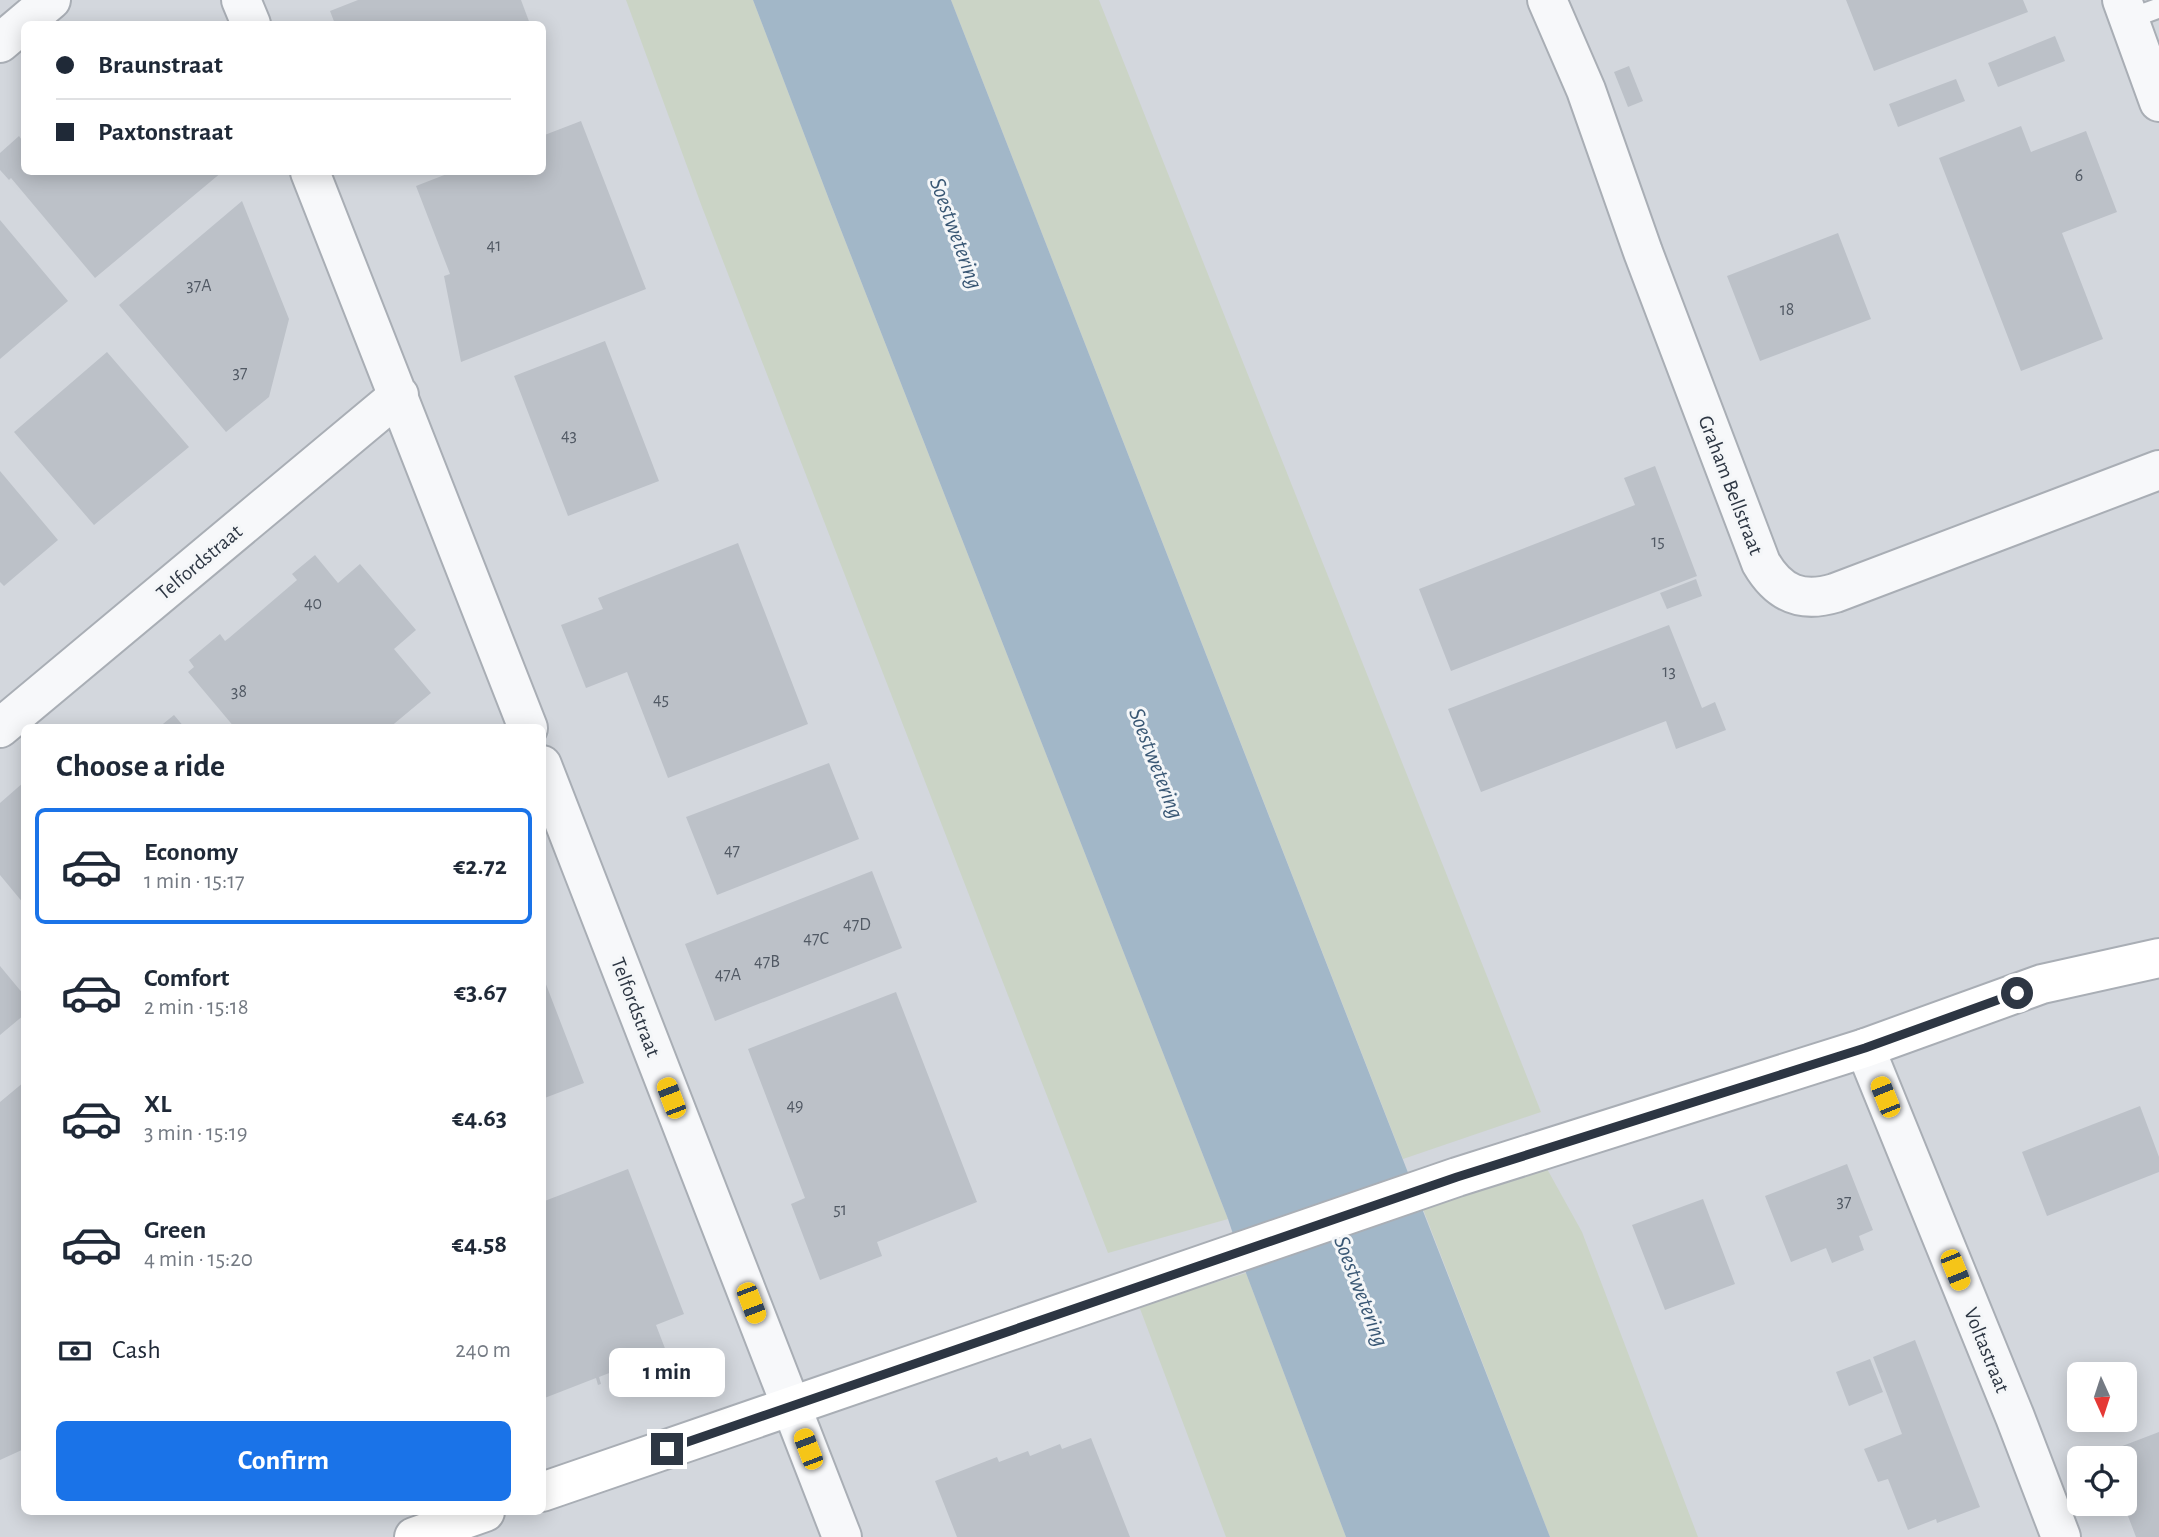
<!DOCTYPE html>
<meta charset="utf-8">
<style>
body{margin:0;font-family:"Alegreya Sans",sans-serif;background:#f6f6f7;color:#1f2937;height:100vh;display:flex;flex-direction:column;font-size:26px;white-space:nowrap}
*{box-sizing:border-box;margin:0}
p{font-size:23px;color:#747a83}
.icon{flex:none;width:38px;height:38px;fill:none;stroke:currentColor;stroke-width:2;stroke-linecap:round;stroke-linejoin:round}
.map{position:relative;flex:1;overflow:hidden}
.side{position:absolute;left:21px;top:724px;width:525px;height:791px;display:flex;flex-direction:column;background:#fff;border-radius:10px;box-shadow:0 4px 18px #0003}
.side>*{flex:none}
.hud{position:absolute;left:21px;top:21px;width:525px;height:154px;border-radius:10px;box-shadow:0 4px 18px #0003;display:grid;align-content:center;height:154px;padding:0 35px;background:#fff}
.needle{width:46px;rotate:177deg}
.fabs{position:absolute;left:2067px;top:1362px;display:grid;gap:14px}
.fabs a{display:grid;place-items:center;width:70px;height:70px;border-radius:10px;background:#fff;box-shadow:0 4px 18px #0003;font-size:35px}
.end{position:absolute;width:32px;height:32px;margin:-16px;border:9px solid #2d3643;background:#fff;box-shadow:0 0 0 4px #fff}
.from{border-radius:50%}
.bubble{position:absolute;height:49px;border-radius:10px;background:#fff;box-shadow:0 4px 18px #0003;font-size:23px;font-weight:600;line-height:49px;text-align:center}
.car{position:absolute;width:21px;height:42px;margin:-21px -10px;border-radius:9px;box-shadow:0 0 5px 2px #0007;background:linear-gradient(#f5c518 24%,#345 0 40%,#f5c518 0 76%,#345 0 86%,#f5c518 0)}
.hud b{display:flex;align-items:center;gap:24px;height:66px;font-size:26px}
.hud b+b{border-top:2px solid #e0e1e3}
.hud i{width:18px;height:18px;background:#1f2937}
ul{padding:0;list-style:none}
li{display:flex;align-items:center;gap:21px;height:116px;margin:0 14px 10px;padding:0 21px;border:4px solid transparent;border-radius:10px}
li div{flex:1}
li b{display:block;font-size:26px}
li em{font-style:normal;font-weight:600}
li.current{border-color:#1a73e8}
li>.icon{width:63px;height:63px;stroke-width:1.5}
h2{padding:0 35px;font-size:32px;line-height:84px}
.pay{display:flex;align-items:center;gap:18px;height:77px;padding:0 35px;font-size:26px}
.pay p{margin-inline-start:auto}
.action{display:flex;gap:14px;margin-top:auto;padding:14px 35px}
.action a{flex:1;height:80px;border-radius:10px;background:#1a73e8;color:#fff;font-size:28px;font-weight:600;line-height:80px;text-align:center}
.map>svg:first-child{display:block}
.built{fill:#d3d7dd;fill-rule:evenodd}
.green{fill:#cbd4c6}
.water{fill:#a2b7c8}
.building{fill:#bcc1c8}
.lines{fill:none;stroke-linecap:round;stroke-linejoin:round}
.lane-casing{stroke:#a9aeb5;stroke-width:23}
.street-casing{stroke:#a9aeb5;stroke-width:42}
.secondary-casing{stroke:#a9aeb5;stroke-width:42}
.lane{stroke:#f7f8fa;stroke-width:19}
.street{stroke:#f7f8fa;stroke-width:38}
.secondary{stroke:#fff;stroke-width:38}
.route{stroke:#2d3643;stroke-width:9}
.labels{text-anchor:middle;stroke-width:6;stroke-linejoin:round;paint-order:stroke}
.number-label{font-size:18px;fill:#515964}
.street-label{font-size:21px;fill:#2d3643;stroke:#f4f6f8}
.water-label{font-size:23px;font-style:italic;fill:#395774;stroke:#f4f6f8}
</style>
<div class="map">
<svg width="2159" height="1537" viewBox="0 0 2159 1537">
<rect width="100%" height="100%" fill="#e4e7eb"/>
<!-- built -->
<path class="built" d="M0 0H2159V1537H0ZM24 24H542V172H24ZM24 728H542V1512H24ZM2079 1374H2124V1419H2079ZM2079 1458H2124V1503H2079Z"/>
<!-- green -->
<path class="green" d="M626 0H753L830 202 1228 1219 1108 1253 702 207Z
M951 0H1099L1541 1112 1403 1159Z
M1546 1167 1582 1232 1698 1537H1550L1423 1209Z
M1246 1273 1346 1537H1226L1139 1306Z"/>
<!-- water -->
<path class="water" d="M753 0H951L1550 1537H1346L1246 1273 1228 1219 830 202Z"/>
<!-- building -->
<path class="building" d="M358 0H521L530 24H335L330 11Z
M1846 0H2023L2028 12 1874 71Z
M2055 36 2065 61 1998 87 1988 63Z
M1629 66 1643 101 1628 107 1614 72Z
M1956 79 1965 101 1898 127 1889 104Z
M581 121 646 289 461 362 444 276 450 274 416 186 452 172H542V136Z
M2021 126 2031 152 2086 131 2117 212 2062 233 2103 339 2021 371 1939 158Z
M19 136 24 143V172H222L95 278 11 178 9 180 0 170V153Z
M242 201 289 319 269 397 226 432 119 305Z
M0 220 68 301 0 359Z
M1838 233 1871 319 1760 361 1727 276Z
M605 341 659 481 568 516 514 376Z
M107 352 189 447 94 525 14 432Z
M1655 466 1697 576 1451 671 1419 589 1635 505 1624 478Z
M0 471 58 540 4 586 0 582Z
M738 543 808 724 668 778 627 672 586 688 561 625 603 609 598 598Z
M315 555 338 583 360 564 416 630 394 649 431 693 389 728H235L188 672 194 667 189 660 220 634 225 641 229 638 297 580 292 574Z
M1696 579 1702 596 1667 609 1660 593Z
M1669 625 1702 708 1715 702 1726 730 1676 749 1666 721 1481 792 1448 709Z
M174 715 185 728H158Z
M829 763 859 839 717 895 686 817Z
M24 782V904L0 875V803Z
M872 871 902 948 715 1021 685 944Z
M0 966 24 995V1015L0 1035Z
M542 974 584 1083 542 1099Z
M896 992 977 1202 877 1242 882 1256 820 1280 791 1204 805 1198 748 1049Z
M24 1082V1449L0 1460V1102Z
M2140 1106 2159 1157V1172L2047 1216 2022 1152Z
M1847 1164 1873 1230 1859 1236 1864 1250 1832 1263 1826 1248 1791 1262 1765 1196Z
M628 1169 684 1314 656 1325 666 1351 599 1377 601 1384 598 1385 596 1378 542 1399V1202Z
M1703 1199 1735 1284 1665 1310 1632 1225Z
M1915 1340 1980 1507 1937 1523 1936 1519 1908 1530 1888 1479 1878 1482 1864 1449 1902 1434 1873 1357Z
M1870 1359 1883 1392 1849 1406 1836 1372Z
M2159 1432V1537H2136L2123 1503H2124V1458H2105L2104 1453Z
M1091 1438 1130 1537H957L935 1481 997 1457 999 1462 1028 1451 1030 1456 1060 1444 1062 1449Z"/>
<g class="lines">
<!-- lane casing -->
<g class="lane-casing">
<path id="lane" d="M2129 19 2159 8"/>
</g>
<!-- street casing -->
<g class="street-casing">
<path id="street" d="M241 0 251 24
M1547 0 1586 90 1643 252 1761 563C1779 594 1802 603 1835 593L2159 470
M2122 0 2159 102
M0 43 51 0
M310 172 528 728
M0 728 399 395
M542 765 842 1537
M1865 1048 2015 1417 2061 1537"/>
</g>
<!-- secondary casing -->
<g class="secondary-casing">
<path id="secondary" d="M542 1492 1457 1177 1865 1048 2042 984 2159 958
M414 1537 485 1512"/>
</g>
<!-- lane -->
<use href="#lane" class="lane"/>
<!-- street -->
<use href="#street" class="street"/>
<!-- secondary -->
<use href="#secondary" class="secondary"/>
</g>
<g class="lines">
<!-- route -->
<path class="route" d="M667 1449 1457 1177 1865 1048 2017 993"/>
</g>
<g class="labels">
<!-- number labels -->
<g class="number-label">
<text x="2079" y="181">6</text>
<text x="494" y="251">41</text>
<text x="199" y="291">37A</text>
<text x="1787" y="315">18</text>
<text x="240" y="378">37</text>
<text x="569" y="441">43</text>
<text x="1658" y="547">15</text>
<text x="313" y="609">40</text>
<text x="1669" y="677">13</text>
<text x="239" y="697">38</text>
<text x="661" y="705">45</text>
<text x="732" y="856">47</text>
<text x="857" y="930">47D</text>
<text x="816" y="944">47C</text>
<text x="767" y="967">47B</text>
<text x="728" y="980">47A</text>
<text x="795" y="1111">49</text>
<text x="1844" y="1207">37</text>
<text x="840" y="1215">51</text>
</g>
<!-- street labels -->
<g class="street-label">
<text transform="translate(1731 485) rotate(69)" y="7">Graham Bellstraat</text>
<text transform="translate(199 562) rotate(-40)" y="7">Telfordstraat</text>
<text transform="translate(636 1007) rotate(69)" y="7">Telfordstraat</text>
<text transform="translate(1987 1350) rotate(68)" y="7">Voltastraat</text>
</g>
<!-- water labels -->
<g class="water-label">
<text transform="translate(957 233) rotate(70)" y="8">Soestwetering</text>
<text transform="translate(1157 763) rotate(69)" y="8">Soestwetering</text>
<text transform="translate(1362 1291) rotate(69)" y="8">Soestwetering</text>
</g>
</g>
</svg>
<div class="fabs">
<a><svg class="needle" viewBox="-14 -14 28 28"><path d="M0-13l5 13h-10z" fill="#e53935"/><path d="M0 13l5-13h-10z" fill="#747a83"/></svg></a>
<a><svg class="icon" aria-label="locate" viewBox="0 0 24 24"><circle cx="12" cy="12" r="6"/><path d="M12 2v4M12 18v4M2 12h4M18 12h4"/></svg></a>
</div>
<i class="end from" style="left:2017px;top:993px"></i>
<i class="end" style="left:667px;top:1449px"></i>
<div class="bubble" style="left:609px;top:1348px;width:116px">1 min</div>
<i class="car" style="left:1885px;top:1097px;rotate:338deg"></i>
<i class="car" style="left:671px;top:1098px;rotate:339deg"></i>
<i class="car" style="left:1955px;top:1270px;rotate:158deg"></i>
<i class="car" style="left:751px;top:1303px;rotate:159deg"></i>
<i class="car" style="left:808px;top:1449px;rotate:339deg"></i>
<div class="hud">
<b><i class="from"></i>Braunstraat</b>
<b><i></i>Paxtonstraat</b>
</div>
<section class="side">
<h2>Choose a ride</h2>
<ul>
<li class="current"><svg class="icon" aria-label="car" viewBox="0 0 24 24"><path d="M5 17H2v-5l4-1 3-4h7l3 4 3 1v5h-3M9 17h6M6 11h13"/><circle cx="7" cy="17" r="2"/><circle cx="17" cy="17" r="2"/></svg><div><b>Economy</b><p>1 min · 15:17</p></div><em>€2.72</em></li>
<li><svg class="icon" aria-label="car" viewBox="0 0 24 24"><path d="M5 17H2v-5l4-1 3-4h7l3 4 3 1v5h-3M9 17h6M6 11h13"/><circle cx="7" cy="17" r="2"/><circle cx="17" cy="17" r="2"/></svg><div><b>Comfort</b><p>2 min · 15:18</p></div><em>€3.67</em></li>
<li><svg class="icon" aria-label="car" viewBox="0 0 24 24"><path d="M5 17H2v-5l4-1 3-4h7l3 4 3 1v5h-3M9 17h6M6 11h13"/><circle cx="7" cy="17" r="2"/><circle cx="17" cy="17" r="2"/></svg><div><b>XL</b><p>3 min · 15:19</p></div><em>€4.63</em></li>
<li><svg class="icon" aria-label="car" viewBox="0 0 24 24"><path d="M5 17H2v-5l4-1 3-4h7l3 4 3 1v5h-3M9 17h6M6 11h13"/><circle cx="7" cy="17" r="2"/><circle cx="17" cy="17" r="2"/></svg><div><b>Green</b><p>4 min · 15:20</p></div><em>€4.58</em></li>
</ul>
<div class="pay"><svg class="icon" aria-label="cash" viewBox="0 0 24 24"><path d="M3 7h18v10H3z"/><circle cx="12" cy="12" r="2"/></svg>Cash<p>240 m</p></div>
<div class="action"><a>Confirm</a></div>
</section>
</div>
